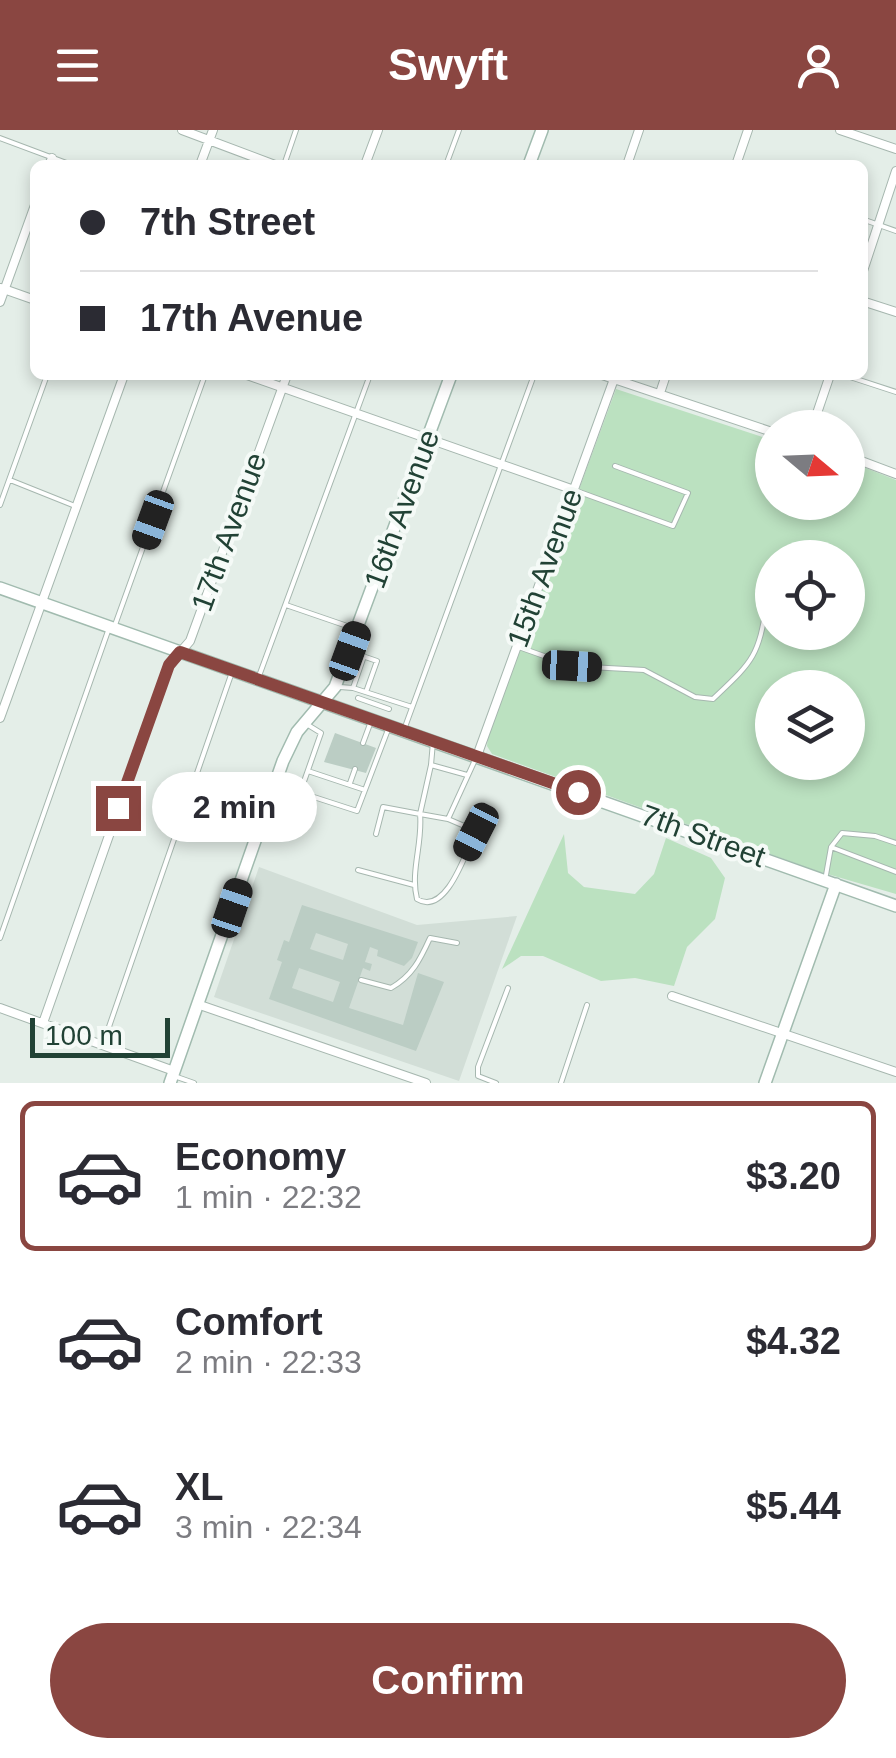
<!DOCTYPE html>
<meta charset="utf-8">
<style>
body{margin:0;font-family:Arial,sans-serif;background:#f2f2f3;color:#2b2b33;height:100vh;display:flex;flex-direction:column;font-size:38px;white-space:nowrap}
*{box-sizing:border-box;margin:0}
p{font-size:32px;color:#7c7c81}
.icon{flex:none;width:55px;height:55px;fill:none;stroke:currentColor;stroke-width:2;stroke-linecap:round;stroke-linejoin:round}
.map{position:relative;height:953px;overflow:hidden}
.drawer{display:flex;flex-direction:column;background:#fff;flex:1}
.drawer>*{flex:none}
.hud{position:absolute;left:30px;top:30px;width:838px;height:220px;border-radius:15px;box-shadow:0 5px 15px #0003;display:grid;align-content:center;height:220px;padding:0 50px;background:#fff}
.needle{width:65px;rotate:109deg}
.tools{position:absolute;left:755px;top:280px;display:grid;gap:20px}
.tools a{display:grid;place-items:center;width:110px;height:110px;border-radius:50%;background:#fff;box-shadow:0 5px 15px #0003;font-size:50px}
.scale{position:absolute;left:30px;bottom:25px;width:140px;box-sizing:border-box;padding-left:10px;border:5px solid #214235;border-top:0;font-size:28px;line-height:35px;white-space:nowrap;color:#214235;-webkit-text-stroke:8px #f5faf7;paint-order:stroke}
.end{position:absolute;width:45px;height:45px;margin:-22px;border:12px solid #8a4641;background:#fff;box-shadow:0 0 0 5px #fff}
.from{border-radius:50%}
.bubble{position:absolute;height:70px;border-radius:35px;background:#fff;box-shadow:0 5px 15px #0003;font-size:32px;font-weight:600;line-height:70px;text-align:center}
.car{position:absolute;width:30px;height:60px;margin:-30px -15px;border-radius:12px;box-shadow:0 0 8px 2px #0007;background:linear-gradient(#222 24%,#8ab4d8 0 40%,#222 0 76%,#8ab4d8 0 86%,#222 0)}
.hud b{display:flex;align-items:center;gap:35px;height:95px;font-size:38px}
.hud b+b{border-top:2px solid #e1e1e2}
.hud i{width:25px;height:25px;background:#2b2b33}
ul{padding:18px 0 0;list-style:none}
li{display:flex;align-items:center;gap:30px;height:150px;margin:0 20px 15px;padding:0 30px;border:5px solid transparent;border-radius:15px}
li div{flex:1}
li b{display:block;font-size:38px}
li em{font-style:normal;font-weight:600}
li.on{border-color:#8a4641}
li>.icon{width:90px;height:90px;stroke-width:1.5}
.cta{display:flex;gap:20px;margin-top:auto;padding:20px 50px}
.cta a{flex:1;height:115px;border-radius:60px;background:#8a4641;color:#fff;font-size:40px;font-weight:600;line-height:115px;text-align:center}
header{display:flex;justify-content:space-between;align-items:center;height:130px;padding:0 50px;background:#8a4641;color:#fff;font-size:45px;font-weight:600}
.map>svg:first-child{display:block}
.built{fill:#d2ded7}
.green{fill:#bbe1c0;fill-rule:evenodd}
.building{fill:#bbcdc4;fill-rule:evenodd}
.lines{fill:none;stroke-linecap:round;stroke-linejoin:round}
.lane-casing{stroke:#a6b7af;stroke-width:6}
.street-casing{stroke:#a6b7af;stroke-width:10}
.secondary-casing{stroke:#a1bbaf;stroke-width:14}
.lane{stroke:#fff;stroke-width:4}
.street{stroke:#fff;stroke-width:8}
.secondary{stroke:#fff;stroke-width:11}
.route{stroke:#8a4641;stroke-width:12}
.labels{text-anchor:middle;stroke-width:8;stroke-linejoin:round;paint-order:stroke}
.street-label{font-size:30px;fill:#214235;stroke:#f5faf7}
</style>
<header><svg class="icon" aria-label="menu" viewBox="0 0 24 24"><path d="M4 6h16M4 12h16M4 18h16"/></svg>Swyft<svg class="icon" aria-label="person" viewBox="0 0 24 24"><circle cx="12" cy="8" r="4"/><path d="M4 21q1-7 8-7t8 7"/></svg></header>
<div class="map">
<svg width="896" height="953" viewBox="0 0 896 953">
<rect width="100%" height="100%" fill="#e4eee8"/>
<!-- built -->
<path class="built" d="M259 737 417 795 517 786 459 951 214 867Z"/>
<!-- green -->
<path class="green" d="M616 259 772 310V372H848V331L896 350V764L817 741 492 624 487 616 488 606ZM772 428H848V502H772ZM772 558H848V632H772Z
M564 704 568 743 584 757 635 764 654 744 666 708 711 728 725 748 715 789 687 817 674 856 635 848 601 851 543 826H521L502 839Z"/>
<!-- building -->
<path class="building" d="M335 603 376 618 366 643 324 632Z
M302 775 418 812 412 828 404 836 377 826 378 820 370 817 365 832 372 834 370 841 363 838 349 878 403 895 418 843 444 852 416 921 269 869 282 832 277 830 284 810 289 812ZM316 803 348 814 343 830 310 819ZM299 838 340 852 333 872 292 858Z"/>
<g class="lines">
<!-- lane casing -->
<g class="lane-casing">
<path id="lane" d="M0 8 72 35
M284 35 296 0
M446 35 459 0
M862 89 896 101
M844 245 896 262
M10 350 75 376
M574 360 673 396 688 363 615 336
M0 375 47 245
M286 475 353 498
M115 495 205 245
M516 516 572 536 644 540 695 567 713 569C753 531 758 528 767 473
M351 522 377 531 366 562
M259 546 370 245
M340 557 353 558 412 577
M353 558 364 526
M358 568 389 579
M405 597 534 245
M433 612 431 635 467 645
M363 613 370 594
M308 641 365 660
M350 653 355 639
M280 656 357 681 389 597
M301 660 321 603 308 595
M448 689 476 701C466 722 446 787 417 769 410 741 423 713 420 684L448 689 475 630
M376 704 383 677 420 684 431 635
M831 717 896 742
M358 740 414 755
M826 745 831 717 842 703 875 706 896 713
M0 808 108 501
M361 850 391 858C412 846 420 830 430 808L457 813
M103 914 231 545
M177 947 194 953
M496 953 478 946V937L508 858
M561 953 587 875"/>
</g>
<!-- street casing -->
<g class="street-casing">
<path id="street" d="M182 0 275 35
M840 0 896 19
M49 35 52 28
M200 35 213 0
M365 35 378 0
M627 35 639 0
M736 35 748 0
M862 144 896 41
M1 158 35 170
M862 171 896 182
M0 172 35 75
M247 245 574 360
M602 245 772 302
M660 263 666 245
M812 298 830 245
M848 326 896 344
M0 588 124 245
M477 626 614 249
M672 866 896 942
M197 874 426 953
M0 878 174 941
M43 893 169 535 190 511 287 245"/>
</g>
<!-- secondary casing -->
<g class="secondary-casing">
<path id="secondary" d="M529 35 542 0
M0 458 896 776
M170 953 283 631 297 602 335 557 451 245
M765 953 836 754"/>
</g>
<!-- lane -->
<use href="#lane" class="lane"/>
<!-- street -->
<use href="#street" class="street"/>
<!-- secondary -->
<use href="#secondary" class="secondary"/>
</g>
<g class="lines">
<!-- route -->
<path class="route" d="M118 678 169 535 180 522 578 662"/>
</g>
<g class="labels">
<!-- street labels -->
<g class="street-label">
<text transform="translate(402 379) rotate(-70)" y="10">16th Avenue</text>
<text transform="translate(229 402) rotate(-70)" y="10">17th Avenue</text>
<text transform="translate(545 438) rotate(-70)" y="10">15th Avenue</text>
<text transform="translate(703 706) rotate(20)" y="10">7th Street</text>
</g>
</g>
</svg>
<div class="tools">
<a><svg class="needle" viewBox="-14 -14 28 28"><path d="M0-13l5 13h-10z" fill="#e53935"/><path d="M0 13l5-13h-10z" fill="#7c7c81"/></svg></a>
<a><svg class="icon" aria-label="locate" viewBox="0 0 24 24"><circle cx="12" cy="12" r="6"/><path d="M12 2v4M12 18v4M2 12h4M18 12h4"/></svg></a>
<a><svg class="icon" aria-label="layers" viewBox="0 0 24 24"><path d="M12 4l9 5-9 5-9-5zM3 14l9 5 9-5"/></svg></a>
</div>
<div class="scale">100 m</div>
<i class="end from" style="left:578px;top:662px"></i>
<i class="end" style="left:118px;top:678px"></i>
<div class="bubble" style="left:152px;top:642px;width:165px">2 min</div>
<i class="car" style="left:153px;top:390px;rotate:200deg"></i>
<i class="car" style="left:350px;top:521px;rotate:20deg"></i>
<i class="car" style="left:572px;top:536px;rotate:93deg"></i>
<i class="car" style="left:476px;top:702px;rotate:207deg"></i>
<i class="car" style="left:232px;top:778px;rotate:19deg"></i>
<div class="hud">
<b><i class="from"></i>7th Street</b>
<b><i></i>17th Avenue</b>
</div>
</div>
<section class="drawer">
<ul>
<li class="on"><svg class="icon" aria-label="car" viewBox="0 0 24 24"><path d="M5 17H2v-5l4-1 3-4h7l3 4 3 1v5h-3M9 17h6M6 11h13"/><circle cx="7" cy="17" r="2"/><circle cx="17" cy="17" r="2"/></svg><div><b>Economy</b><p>1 min · 22:32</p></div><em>$3.20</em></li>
<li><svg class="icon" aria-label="car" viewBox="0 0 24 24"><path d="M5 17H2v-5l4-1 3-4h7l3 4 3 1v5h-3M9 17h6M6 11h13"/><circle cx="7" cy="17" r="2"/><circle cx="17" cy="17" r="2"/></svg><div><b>Comfort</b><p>2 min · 22:33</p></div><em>$4.32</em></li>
<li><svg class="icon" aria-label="car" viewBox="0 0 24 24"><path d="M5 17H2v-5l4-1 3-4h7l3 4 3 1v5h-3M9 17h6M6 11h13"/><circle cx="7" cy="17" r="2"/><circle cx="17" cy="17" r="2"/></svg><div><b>XL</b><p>3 min · 22:34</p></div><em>$5.44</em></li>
</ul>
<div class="cta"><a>Confirm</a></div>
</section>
